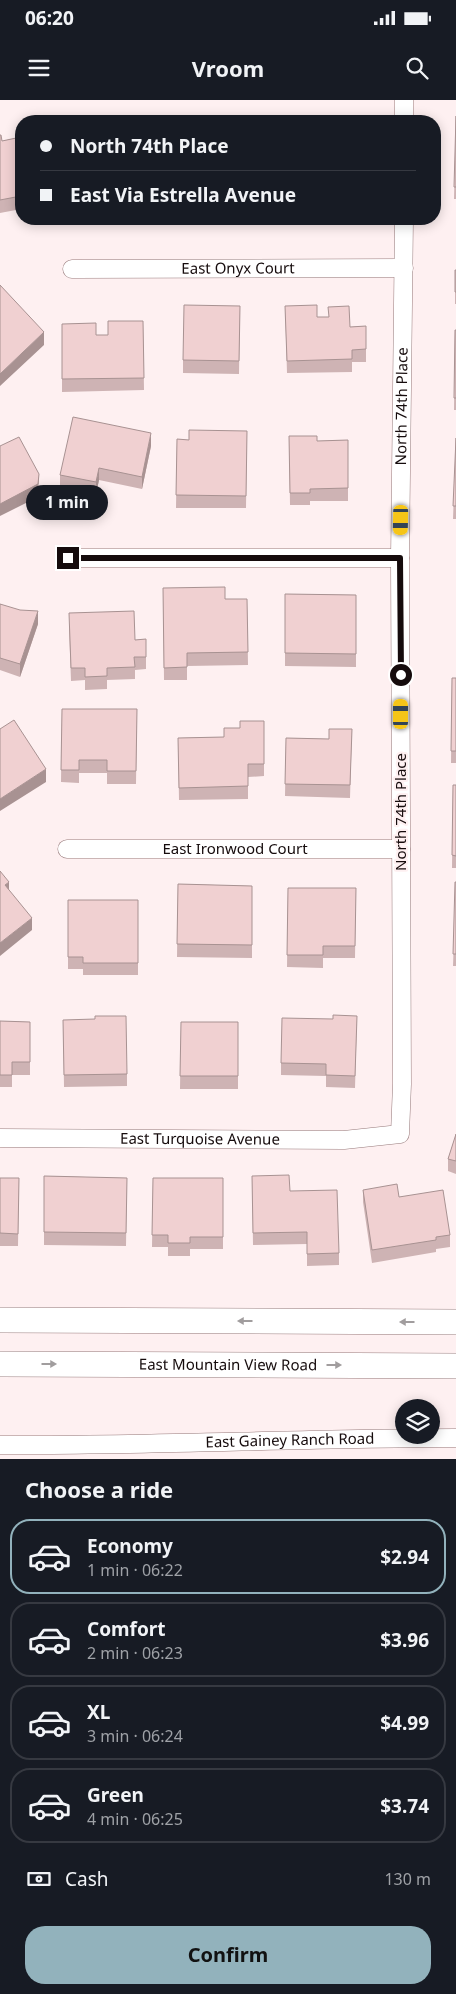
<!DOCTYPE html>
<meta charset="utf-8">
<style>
body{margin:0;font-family:"Noto Sans",sans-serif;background:#242831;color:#f1f3f6;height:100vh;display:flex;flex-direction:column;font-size:19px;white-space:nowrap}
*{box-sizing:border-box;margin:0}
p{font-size:16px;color:#9ea1a6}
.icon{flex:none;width:28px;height:28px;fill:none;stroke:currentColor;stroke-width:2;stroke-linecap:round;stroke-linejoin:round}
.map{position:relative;height:1359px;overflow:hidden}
.drawer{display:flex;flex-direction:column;background:#171b24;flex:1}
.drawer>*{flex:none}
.top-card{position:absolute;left:15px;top:15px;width:426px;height:110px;border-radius:20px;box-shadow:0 2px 12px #0003;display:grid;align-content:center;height:110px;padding:0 25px;background:#171b24}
.buttons{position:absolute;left:395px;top:1299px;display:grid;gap:10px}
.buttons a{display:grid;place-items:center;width:45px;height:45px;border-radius:50%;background:#171b24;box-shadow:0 2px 12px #0003;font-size:25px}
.end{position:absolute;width:22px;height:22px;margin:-11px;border:6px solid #150b0c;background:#fff;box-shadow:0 0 0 2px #fff}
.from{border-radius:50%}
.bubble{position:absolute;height:35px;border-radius:18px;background:#171b24;box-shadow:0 2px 12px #0003;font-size:16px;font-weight:700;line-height:35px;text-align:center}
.car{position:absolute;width:15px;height:30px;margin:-15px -8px;border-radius:6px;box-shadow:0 0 4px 1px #0007;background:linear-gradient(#f5c518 24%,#345 0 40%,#f5c518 0 76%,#345 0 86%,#f5c518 0)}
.top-card b{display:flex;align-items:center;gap:18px;height:48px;font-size:19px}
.top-card b+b{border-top:1px solid #363941}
.top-card i{width:12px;height:12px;background:#f1f3f6}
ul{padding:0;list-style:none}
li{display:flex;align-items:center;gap:15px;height:75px;margin:0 10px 8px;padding:0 15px;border:2px solid #363941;border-radius:20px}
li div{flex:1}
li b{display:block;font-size:19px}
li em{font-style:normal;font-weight:700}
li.active{border-color:#92b2bc}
li>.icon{width:45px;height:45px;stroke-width:1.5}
h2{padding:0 25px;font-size:22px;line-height:60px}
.pay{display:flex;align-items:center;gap:12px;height:55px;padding:0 25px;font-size:19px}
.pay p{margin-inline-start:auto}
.button{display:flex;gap:10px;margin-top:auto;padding:10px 25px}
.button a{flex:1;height:58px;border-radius:20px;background:#92b2bc;color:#111;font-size:20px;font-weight:700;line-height:58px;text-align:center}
.status{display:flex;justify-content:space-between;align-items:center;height:35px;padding:0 25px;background:#171b24;direction:ltr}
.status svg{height:14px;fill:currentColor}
header{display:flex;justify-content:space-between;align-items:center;height:65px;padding:0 25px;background:#171b24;font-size:22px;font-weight:700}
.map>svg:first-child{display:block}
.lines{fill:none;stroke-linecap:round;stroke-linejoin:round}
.minor-casing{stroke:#977a7b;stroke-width:19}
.secondary-casing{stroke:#977a7b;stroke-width:26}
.minor{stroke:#fff;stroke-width:18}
.secondary{stroke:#fff;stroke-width:25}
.wall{fill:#ceb3b4}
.shaded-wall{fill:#a89292}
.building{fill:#f0d0d1;stroke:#a89292}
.oneway{fill:#a19d9e}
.route{stroke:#150b0c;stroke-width:6}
.labels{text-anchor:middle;stroke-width:4.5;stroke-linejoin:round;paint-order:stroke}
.street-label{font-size:15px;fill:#150b0c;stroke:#fef0f1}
</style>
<div class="status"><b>06:20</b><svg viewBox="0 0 49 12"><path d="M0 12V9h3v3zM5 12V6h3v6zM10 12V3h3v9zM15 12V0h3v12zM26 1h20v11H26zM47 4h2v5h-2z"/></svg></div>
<header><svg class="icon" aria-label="menu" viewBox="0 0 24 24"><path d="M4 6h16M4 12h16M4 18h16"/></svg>Vroom<svg class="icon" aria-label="search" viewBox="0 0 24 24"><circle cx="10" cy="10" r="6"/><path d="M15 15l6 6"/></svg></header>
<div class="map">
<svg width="456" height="1359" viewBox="0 0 456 1359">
<rect width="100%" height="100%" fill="#fef0f1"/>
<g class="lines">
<!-- minor casing -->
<g class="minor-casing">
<g id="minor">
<path d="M404 21V0"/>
<path id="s1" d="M72 169 404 168"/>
<path d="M67 458H400"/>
<path id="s2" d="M67 749H401"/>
<path id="s3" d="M0 1038 344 1040 400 1034 402 984 400 458 404 119"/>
<path id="s4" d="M0 1345C152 1346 304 1338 456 1338"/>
</g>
</g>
<!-- secondary casing -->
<g class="secondary-casing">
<g id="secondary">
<path d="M0 1220 456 1222"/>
<path id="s5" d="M0 1264 456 1266"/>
</g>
</g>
<!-- minor -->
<use href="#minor" class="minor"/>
<!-- secondary -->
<use href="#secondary" class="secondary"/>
</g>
<!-- wall -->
<path class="wall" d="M456 16V99H454Z
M0 35 2 41 21 37V109L0 113Z
M203 119H247V123H203Z
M455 170H456V204H455Z
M240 206 239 274 183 273V260Z
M285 206 317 217 350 227 366 226V262H352V272L287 273Z
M143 221 144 290 62 292V224L96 235H108Z
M455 230H456V310H454Z
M247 331 246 408H176L177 339 189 340Z
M289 336 317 341 348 340V401H310V405H290Z
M456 338V419H453Z
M151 346 142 389 99 380 96 394 60 387V375Z
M163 488 225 499H247L248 565 187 566V580H164Z
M285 494 356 495V567L285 566Z
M0 504 38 524 20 577 0 570Z
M69 526 135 540 146 539V569L135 570V579L107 580V589L85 590V580L71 581Z
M452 578H456V663H451Z
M62 609H137L136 684H107V673H79V683L61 682Z
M264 621V676L248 677V699L179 700 178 638 224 637 240 628Z
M352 629 350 698 285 696 286 638 329 639Z
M453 685H456V768H452Z
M456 782V866H453Z
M178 784 252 786V858L177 857Z
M288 788H356L355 858H323V868L287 867Z
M68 800H138V875H83V869H68Z
M357 916 355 988 326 987V976L281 975V963L333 919Z
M63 920 127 974V986L64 987Z
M0 921 30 922V975H12V987H0Z
M181 922H238V989H180Z
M456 1034V1074L448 1071V1059Z
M44 1076 127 1078 126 1146 44 1145Z
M252 1076 290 1091 339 1153V1165L307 1166V1144L253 1145Z
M0 1078H19L18 1146H0Z
M153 1078H223V1149H190V1156H168V1147H152Z
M363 1090 399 1097 450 1135V1147L436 1149V1152L372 1163 363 1102Z"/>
<!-- shaded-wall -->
<path class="shaded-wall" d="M44 232V245L0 286V274Z
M151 333V346L142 389V377Z
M99 368V380L96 394V382Z
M39 374 38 397 0 416V404Z
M38 511V524L20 577V564Z
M46 669V682L0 711V699Z
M9 782V794L5 785Z
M32 818V830L0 856V843Z"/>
<!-- building -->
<path class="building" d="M456 16V87H454Z
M0 35H1L2 41 21 37V96L0 100Z
M455 170H456V192H455Z
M0 185 44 232 0 274Z
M184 205 240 206 239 261 183 260Z
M317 205V217H329L328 207 349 206 350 227 366 226V249L352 250V259L287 261 285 206Z
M108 221H143L144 278 62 279V224L96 223V235H108Z
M455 230H456V298H454Z
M73 317 151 333 142 377 99 368 96 382 60 375Z
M189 330 247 331 246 396 176 395 177 339 189 340Z
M289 336H317V341L348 340V388L310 389V393H290Z
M19 337 39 374 38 384 0 404V346Z
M456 338V406H453Z
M225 487V499H247L248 552 187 553V567L164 568 163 488Z
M285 494 356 495V554L285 553Z
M0 504 20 510 38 511 20 564 0 558Z
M134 511 135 540 146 539V557H134L135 567 107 568V576L85 577V568H71L69 513Z
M452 578H456V651H451Z
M62 609H137L136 671H107V660H79V670H61Z
M14 620 46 669 0 699V629Z
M240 621H264V664H248V686L179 688 178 638 224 637V628H240Z
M329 629H352L350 685 285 684 286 638 329 639Z
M453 685H456V756L452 755Z
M0 771 9 782 5 785 32 818 0 843Z
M455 782H456V854H453Z
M178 784 252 786V845L177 844Z
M288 788H356L355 846H323V855H287Z
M68 800H138V863H83V857H68Z
M333 915 357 916 355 976 326 975V964L281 963 282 918 333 919Z
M95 916H126L127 974 64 975 63 920 95 919Z
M0 921 30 922V962H12V975H0Z
M181 922H238V976H180Z
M456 1034V1061L448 1059Z
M289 1075 290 1091 337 1090 339 1153 307 1154V1132L253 1133 252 1076Z
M44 1076 127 1078 126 1133 44 1132Z
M0 1078H19L18 1134 0 1133Z
M153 1078H223V1137H190V1143H168V1135H152Z
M397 1084 399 1097 443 1090 450 1135 436 1137V1140L372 1150 363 1090Z"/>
<!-- one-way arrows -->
<defs><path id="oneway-solid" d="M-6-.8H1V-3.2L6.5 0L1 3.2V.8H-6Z" transform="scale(1.25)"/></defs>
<g class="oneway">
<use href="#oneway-solid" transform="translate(245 1221) rotate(-180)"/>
<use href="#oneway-solid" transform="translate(407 1222) rotate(-180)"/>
<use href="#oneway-solid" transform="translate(49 1264)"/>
<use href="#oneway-solid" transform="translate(334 1265)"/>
</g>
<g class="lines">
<!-- route -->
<path class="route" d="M68 458H400L401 575"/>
</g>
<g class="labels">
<!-- street labels -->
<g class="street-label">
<text dy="5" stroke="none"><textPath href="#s1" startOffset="166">East Onyx Court</textPath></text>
<text dy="5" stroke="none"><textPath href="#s3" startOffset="1128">North 74th Place</textPath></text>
<text transform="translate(401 712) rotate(-90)" y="5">North 74th Place</text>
<text dy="5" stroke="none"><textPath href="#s2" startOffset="168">East Ironwood Court</textPath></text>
<text dy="5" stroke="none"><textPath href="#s3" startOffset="200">East Turquoise Avenue</textPath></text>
<text dy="5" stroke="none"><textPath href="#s5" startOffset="228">East Mountain View Road</textPath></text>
<text dy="5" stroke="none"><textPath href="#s4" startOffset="290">East Gainey Ranch Road</textPath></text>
</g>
</g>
</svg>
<div class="buttons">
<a><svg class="icon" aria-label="layers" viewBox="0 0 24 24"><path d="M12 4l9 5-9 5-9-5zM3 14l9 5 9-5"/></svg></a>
</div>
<i class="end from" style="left:401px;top:575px"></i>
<i class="end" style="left:68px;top:458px"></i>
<div class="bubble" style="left:26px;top:385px;width:82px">1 min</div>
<i class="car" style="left:401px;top:420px;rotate:181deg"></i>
<i class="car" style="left:401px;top:614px;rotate:0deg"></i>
<div class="top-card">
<b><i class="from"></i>North 74th Place</b>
<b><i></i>East Via Estrella Avenue</b>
</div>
</div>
<section class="drawer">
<h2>Choose a ride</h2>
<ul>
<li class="active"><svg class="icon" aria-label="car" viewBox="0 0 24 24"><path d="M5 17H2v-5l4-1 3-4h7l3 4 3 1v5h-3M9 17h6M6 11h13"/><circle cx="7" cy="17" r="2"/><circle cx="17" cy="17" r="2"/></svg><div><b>Economy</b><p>1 min · 06:22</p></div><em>$2.94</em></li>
<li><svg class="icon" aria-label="car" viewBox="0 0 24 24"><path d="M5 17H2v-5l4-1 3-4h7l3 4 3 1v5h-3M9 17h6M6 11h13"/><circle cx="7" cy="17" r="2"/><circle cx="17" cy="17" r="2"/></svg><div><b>Comfort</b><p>2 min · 06:23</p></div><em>$3.96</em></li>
<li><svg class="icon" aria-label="car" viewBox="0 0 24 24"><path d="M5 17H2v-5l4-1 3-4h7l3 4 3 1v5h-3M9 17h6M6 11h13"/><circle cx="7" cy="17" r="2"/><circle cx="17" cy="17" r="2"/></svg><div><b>XL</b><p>3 min · 06:24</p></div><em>$4.99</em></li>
<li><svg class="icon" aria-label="car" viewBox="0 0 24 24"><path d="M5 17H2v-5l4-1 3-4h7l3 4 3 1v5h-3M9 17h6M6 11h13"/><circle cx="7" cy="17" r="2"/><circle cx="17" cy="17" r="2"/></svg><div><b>Green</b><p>4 min · 06:25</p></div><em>$3.74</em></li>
</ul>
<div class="pay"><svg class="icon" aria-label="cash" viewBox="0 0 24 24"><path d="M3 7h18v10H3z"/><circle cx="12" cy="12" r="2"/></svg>Cash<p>130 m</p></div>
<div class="button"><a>Confirm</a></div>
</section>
